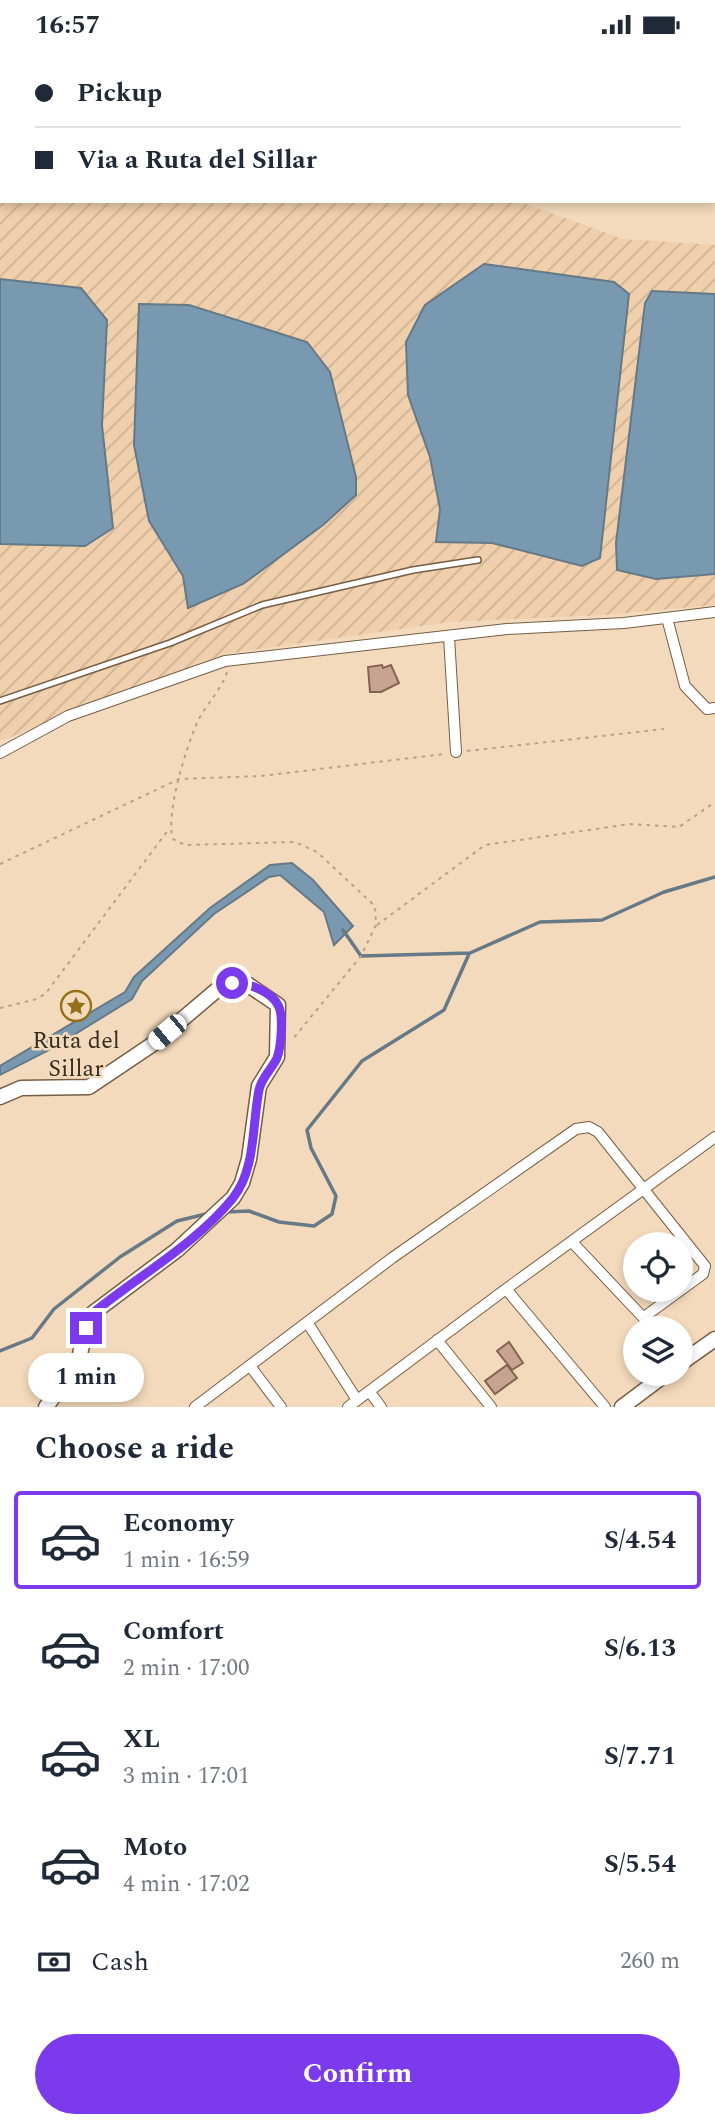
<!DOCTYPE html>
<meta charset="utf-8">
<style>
body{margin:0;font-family:Spectral,serif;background:#f6f6f7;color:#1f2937;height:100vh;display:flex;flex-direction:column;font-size:26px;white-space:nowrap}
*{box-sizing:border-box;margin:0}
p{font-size:23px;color:#747a83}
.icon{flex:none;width:38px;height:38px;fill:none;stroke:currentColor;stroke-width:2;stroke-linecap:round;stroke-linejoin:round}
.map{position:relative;height:1358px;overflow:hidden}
.side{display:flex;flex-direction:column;background:#fff;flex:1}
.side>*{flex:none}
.guide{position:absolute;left:0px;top:0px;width:716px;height:154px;box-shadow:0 4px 10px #0003;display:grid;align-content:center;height:154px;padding:0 35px;background:#fff}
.buttons{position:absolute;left:623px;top:1183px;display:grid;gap:14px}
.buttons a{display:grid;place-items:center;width:70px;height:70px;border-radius:50%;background:#fff;box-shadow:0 4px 10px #0003;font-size:35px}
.end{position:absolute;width:32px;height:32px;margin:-16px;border:9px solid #7c3aed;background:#fff;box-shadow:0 0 0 4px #fff}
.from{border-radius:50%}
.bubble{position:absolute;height:49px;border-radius:24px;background:#fff;box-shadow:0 4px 10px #0003;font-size:23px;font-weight:700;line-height:49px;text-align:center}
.car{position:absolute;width:21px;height:42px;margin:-21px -10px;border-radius:9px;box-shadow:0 0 5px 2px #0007;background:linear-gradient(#fff 24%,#345 0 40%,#fff 0 76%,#345 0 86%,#fff 0)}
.guide b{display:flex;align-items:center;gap:24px;height:66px;font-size:26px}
.guide b+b{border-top:2px solid #e0e1e3}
.guide i{width:18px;height:18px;background:#1f2937}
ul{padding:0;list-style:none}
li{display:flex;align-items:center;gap:21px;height:98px;margin:0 14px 10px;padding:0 21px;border:4px solid transparent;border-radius:7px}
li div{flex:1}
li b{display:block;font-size:26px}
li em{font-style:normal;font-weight:700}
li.selected{border-color:#7c3aed}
li>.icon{width:63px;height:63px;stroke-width:1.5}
h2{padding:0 35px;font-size:32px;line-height:84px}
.pay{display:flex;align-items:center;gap:18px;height:77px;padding:0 35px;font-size:26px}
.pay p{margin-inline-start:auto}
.primary-button{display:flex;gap:14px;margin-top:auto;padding:14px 35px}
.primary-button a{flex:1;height:80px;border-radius:42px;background:#7c3aed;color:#fff;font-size:28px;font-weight:700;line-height:80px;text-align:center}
.status{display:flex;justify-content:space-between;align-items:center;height:49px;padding:0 35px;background:#fff;direction:ltr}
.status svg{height:19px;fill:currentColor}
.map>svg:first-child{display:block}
.industrial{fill:url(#industrial-furrows)}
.water{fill:#7999b1;stroke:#657986;stroke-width:2}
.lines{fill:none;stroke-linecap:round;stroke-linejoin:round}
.stream{stroke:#657986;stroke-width:3.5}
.building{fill:#c7a392;stroke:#846353;stroke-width:2}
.lane-casing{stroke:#755e44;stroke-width:8}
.street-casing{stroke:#755e44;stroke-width:12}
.secondary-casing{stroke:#755e44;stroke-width:17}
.path{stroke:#b6a189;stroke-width:2;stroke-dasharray:3.5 5;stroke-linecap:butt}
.lane{stroke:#fff;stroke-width:5}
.street{stroke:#fff;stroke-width:10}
.secondary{stroke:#fff;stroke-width:14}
.route{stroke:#7c3aed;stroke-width:9}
.labels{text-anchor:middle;stroke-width:5;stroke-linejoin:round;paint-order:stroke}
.poi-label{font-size:24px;fill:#372d21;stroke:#f4dabc}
</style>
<div class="status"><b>16:57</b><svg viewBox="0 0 49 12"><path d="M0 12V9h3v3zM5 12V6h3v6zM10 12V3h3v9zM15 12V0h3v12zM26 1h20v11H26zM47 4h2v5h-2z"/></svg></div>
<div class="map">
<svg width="715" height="1358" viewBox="0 0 715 1358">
<defs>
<pattern id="industrial-furrows" width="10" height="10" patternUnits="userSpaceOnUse" patternTransform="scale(1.75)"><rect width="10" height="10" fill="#efcfac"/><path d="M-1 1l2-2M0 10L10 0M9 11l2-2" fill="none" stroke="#ceb294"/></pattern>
</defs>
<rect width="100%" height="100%" fill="#f4dabc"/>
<!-- industrial -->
<path class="industrial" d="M0 0 213 2H2V152H518L623 190 715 196V556L604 566 450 573 224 605 0 692Z"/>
<!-- water -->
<path class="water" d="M484 215 614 233 629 245 600 509 582 517 492 494 436 493 440 460 430 408 408 346 406 293 425 256Z
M0 230 81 239 107 271 102 376 113 479 85 497 0 495Z
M652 242 715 245V525L656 530 617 521 616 494 645 254Z
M139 255 189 256 307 293 330 323 356 428V446L323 476 243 535 188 559 183 527 149 472 134 396Z
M292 814 313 831 353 877 334 896 324 863 280 826 269 828 214 865 142 932 132 950 51 1000 0 1026V1017L125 943 134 928 210 859 270 816Z"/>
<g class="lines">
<!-- stream -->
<path class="stream" d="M343 881 361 907 470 904 540 873 602 871 664 843 715 828
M225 1163 249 1162 279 1173 314 1177 332 1165 336 1147 311 1099 307 1081 362 1012 444 961 469 905
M0 1302 32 1289 54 1260 120 1208 177 1172 210 1164"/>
</g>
<!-- building -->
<path class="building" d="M382 616 383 619 391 616 399 634 381 643H370L368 618Z
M509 1293 523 1314 512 1321 497 1302Z
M507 1316 517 1329 495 1345 485 1332Z"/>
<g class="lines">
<!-- lane casing -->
<g class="lane-casing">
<path id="lane" d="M0 652 170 594 262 556 413 521 478 511"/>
</g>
<!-- street casing -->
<g class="street-casing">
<path id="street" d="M224 0 225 2
M675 0V2
M714 24H715
M714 135H715
M667 569 685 637 707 660 715 659
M449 588 456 703
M0 704 68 667 225 612 507 580 624 574 715 563
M572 1193 653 1279
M506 1240 715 1088
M644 1268 681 1241
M307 1273 357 1351
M437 1291 491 1358
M250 1317 281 1358
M369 1342 381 1358
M195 1358 392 1209 576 1080 589 1078 598 1083 705 1217 703 1225 681 1241
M348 1358 506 1240 605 1358"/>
</g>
<!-- secondary casing -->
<g class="secondary-casing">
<path id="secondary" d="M0 1048 21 1039 89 1038 153 995 218 940 232 934 244 933 278 956 277 1008 259 1037 249 1110 242 1134 233 1149 177 1201 93 1264 86 1279 78 1314 46 1358
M681 1314 715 1290
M622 1358 666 1325"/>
</g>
<!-- path -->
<path class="path" d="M227 623C221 642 205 656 197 674 186 699 165 766 173 790L185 796 295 793 317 803 375 857 376 876 361 907 292 991
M467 702 664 680
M0 815 179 730 261 727 444 705
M377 876 485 796 630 775 679 778 715 753
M0 959 37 950 46 944 169 780"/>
<!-- lane -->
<use href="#lane" class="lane"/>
<!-- street -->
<use href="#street" class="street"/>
<!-- secondary -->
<use href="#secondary" class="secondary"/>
</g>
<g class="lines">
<!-- route -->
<path class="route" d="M86 1279 93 1264C137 1228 197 1194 233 1149 256 1120 252 1076 259 1041 261 1029 272 1020 277 1009 281 998 284 966 278 956 271 942 246 933 232 934"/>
</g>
<!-- icons -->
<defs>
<g id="sight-ring" transform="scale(1.575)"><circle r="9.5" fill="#f4dabc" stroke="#956f18" stroke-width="1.5"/><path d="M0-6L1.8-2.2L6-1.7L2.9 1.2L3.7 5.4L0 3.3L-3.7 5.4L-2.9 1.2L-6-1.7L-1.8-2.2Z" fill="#956f18"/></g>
</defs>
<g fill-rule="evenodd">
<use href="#sight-ring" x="76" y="957"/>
</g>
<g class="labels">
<!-- poi labels -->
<g class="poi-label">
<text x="76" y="999">Ruta del<tspan x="76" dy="28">Sillar</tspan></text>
</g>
</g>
</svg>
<div class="buttons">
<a><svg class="icon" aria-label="locate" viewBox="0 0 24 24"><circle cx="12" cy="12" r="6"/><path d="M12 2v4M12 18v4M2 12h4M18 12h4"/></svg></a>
<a><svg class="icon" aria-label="layers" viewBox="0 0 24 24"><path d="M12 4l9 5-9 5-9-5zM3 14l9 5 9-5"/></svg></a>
</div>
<i class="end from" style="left:232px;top:934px"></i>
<i class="end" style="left:86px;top:1279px"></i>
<div class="bubble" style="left:28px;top:1304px;width:116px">1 min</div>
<i class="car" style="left:167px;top:983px;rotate:230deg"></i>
<div class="guide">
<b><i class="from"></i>Pickup</b>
<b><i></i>Via a Ruta del Sillar</b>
</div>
</div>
<section class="side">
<h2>Choose a ride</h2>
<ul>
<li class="selected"><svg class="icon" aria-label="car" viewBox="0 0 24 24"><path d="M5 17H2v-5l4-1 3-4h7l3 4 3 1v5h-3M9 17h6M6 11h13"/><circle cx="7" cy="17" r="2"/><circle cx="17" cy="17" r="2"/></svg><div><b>Economy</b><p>1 min · 16:59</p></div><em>S/4.54</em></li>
<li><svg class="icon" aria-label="car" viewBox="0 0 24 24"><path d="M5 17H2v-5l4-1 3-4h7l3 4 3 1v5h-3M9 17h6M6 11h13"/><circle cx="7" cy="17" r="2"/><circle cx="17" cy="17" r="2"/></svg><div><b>Comfort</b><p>2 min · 17:00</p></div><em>S/6.13</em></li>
<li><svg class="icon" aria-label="car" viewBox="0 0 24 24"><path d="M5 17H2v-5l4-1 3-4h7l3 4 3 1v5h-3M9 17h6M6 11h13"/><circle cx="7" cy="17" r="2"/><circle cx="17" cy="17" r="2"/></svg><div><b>XL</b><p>3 min · 17:01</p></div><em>S/7.71</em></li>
<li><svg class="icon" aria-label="car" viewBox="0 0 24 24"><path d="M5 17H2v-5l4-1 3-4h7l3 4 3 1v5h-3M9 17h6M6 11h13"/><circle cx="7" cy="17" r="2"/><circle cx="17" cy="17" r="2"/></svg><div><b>Moto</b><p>4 min · 17:02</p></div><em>S/5.54</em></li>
</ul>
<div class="pay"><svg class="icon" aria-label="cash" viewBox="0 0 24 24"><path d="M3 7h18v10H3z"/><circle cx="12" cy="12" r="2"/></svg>Cash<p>260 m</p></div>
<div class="primary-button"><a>Confirm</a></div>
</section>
